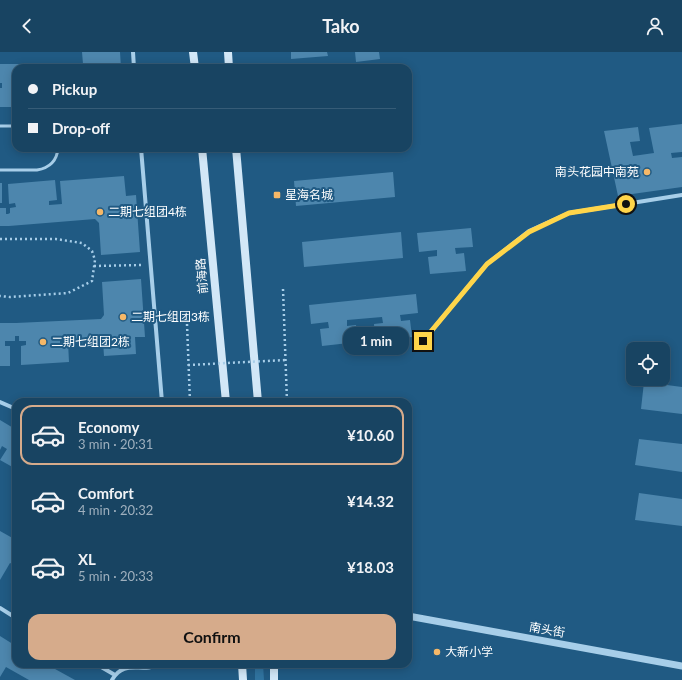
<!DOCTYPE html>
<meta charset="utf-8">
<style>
body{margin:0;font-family:Lato,"Noto Sans SC",sans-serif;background:#214b68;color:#f1f3f6;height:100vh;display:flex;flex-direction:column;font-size:15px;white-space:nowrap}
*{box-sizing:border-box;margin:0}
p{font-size:13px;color:#9fb0be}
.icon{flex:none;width:22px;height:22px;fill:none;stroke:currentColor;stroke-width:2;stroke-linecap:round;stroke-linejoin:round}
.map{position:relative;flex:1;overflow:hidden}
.panel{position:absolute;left:12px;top:346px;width:400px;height:270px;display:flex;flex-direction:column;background:#184462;border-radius:12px;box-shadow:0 2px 10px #0003,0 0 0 1px #365c77}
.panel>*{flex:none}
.top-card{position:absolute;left:12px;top:12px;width:400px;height:88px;border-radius:12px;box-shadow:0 2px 10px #0003,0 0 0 1px #365c77;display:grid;align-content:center;height:88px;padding:0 16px;background:#184462}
.buttons{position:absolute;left:626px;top:290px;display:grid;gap:8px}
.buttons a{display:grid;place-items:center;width:44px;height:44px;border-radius:8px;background:#184462;box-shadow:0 2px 10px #0003,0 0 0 1px #365c77;font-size:20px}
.end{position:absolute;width:18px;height:18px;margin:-9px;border:5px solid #ffd54a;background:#111;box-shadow:0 0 0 2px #111}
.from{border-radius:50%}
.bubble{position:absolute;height:28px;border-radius:12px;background:#184462;box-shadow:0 2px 10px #0003,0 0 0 1px #365c77;font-size:13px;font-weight:700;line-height:28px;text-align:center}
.top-card b{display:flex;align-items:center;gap:14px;height:38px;font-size:15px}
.top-card b+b{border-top:1px solid #365c77}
.top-card i{width:10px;height:10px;background:#f1f3f6}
ul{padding:7px 0 0;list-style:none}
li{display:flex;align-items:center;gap:12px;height:60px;margin:0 8px 6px;padding:0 8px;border:2px solid transparent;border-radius:12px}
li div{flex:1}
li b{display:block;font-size:15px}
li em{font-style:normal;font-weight:700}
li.selected{border-color:#d6ab8b}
li>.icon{width:36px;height:36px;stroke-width:1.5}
.cta{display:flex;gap:8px;margin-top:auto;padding:8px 16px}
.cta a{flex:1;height:46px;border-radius:12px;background:#d6ab8b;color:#111;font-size:16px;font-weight:700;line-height:46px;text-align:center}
header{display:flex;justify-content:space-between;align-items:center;height:52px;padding:0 16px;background:#184462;font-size:18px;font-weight:700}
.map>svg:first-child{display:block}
.green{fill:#30739f}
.building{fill:#4d86ad}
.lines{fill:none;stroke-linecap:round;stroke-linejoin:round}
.path{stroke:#a7cee9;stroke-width:2.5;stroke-dasharray:2 3;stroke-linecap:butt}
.service{stroke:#a7cee9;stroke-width:3}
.minor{stroke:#a7cee9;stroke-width:4}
.tertiary{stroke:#a7cee9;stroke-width:7}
.secondary{stroke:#d2e7f7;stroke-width:8}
.path-bridge{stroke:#a7cee9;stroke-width:2.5;stroke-dasharray:2 3;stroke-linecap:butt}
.route{stroke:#ffd54a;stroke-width:5}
.poi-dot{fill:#f6b868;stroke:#205a83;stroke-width:1.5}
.labels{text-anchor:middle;stroke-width:4;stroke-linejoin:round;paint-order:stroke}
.poi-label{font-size:12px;fill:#fff;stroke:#205a83;text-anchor:start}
.street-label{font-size:12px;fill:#fff;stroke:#205a83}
</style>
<header><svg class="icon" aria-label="back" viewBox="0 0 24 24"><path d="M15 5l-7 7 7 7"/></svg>Tako<svg class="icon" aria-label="person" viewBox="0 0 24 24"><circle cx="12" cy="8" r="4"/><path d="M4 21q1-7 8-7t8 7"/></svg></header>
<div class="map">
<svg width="682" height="628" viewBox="0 0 682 628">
<rect width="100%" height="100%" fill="#205a83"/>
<!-- green -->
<path class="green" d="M255 612H263L264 628H255Z"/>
<!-- building -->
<path class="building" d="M82 0H120L121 16H80L83 12Z
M291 0H327L328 4 291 7Z
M355 0H379L380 7 356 10Z
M0 12H47V16H16V55H0V36H2V31H0Z
M682 72V100L671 101 672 106 682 105V135L618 144 604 79 638 75 640 89 630 90 633 104 654 101 649 76Z
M393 120 395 145 296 154 294 129Z
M124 124 126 144 136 143 140 200 101 203 99 171 95 167 9 174H0V156H6V162H8L10 161V156L16 155 15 151 9 152 8 132 55 128 57 148 49 149V153L62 152 60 129Z
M0 131H2V151H0Z
M471 176 473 195 455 196 456 202 464 201 466 219 430 222 428 205 437 204V198L419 200 417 181Z
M401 180 403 206 304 215 302 190Z
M141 227 145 285H135L136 302 104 304 103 290 71 292V286L60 287V291L68 290 69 310 21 313V294L26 293V289H19V284H15V289H5V294H10V314H0V271H16L101 267 104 263 102 230Z
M416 242 418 261 400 263 401 269 410 268 412 285 375 289 374 272 383 271 382 265 347 268V274L356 273 358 290 322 294 320 277 329 276 328 270 311 272 309 253Z
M644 330 682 335V362L641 357Z
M0 368 15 377 13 380 16 382V417L0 408 7 397 2 394 0 398Z
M639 387 682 392V420L635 413Z
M639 441 682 447V474L635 468Z
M0 479 16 488V514L10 511 0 528Z
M0 584 16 594V612H46L75 628H29L6 615 0 625Z"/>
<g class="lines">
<!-- path -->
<path class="path" d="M0 187H56L82 191 92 199 95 208 92 229 68 241 10 245 0 244
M94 214 142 213
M283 237 287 350
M187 272 190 350"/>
<!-- service -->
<path class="service" d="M0 74H16
M0 118H37C49 116 57 109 58 96"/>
<!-- minor -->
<path class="minor" d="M133 0 134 16
M141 96 162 350
M423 289 487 212 529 179 569 161 682 143
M0 350 16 357
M0 556 16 566
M96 612 115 623
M112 628C124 606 143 622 159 612"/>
<!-- tertiary -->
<path class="tertiary" d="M408 564 682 614"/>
<!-- secondary -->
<path class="secondary" d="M193 0 195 16
M228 0 229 16
M202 96 226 350
M236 96 258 350
M242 612 243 628
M274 612V628"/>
<!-- path-bridge -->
<path class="path-bridge" d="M188 313 286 308"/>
</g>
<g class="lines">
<!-- route -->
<path class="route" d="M423 289 487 212 529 180 569 161 626 152"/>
</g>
<!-- markers -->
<g class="poi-dot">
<circle cx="647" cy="120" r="4"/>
<rect x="273" y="139" width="8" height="8" rx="2"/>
<circle cx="100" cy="160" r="4"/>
<circle cx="123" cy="265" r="4"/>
<circle cx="43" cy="290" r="4"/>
<circle cx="437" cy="600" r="4"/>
</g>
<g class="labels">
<!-- poi labels -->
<g class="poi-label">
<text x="639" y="124" text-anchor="end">南头花园中南苑</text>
<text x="285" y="147">星海名城</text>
<text x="108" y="164">二期七组团4栋</text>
<text x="131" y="269">二期七组团3栋</text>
<text x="51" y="294">二期七组团2栋</text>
<text x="445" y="604">大新小学</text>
</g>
<!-- street labels -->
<g class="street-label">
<text transform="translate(202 224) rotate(-95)" y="4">前海路</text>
<text transform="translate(547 578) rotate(10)" y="4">南头街</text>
</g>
</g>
</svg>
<div class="buttons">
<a><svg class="icon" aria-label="locate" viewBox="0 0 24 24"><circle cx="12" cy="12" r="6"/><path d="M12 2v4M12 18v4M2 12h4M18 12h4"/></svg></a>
</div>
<i class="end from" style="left:626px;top:152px"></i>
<i class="end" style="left:423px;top:289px"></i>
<div class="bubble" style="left:343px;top:275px;width:66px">1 min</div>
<div class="top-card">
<b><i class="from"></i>Pickup</b>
<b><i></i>Drop-off</b>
</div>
<section class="panel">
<ul>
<li class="selected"><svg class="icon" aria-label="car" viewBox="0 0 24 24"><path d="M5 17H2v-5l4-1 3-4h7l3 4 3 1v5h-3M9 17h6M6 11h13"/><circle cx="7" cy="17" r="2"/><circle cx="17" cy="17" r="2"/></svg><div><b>Economy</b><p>3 min · 20:31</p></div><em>¥10.60</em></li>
<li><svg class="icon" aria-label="car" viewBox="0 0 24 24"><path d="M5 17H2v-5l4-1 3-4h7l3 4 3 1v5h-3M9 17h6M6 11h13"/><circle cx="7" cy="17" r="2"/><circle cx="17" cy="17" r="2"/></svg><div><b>Comfort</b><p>4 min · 20:32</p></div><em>¥14.32</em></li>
<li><svg class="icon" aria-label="car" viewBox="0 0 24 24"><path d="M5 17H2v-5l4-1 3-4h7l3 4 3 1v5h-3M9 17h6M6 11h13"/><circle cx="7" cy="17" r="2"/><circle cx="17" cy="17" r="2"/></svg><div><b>XL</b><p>5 min · 20:33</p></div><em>¥18.03</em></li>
</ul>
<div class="cta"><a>Confirm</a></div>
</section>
</div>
